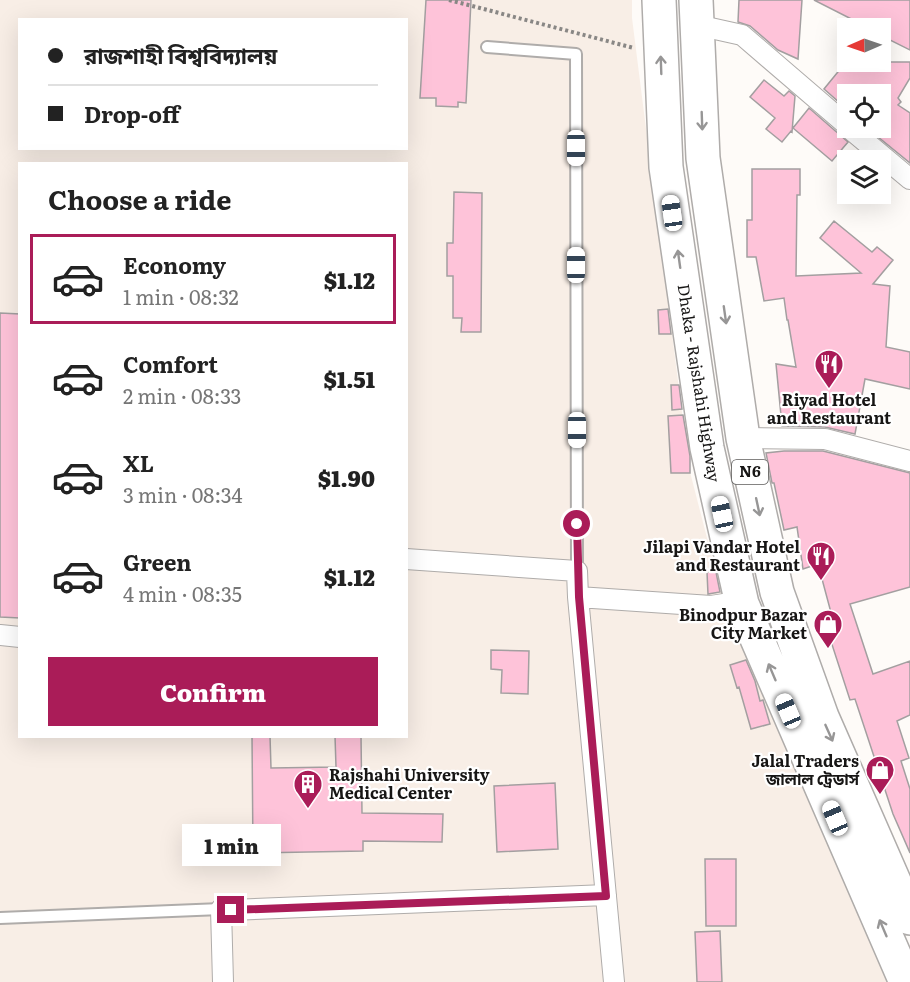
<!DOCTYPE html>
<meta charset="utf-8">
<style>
body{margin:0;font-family:Literata,"Noto Sans Bengali",serif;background:#f6f6f6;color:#222;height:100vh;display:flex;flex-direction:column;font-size:22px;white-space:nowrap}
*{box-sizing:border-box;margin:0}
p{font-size:20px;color:#767676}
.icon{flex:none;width:33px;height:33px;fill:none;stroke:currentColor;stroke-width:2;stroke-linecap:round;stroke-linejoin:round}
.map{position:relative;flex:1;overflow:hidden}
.side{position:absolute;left:18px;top:162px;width:390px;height:576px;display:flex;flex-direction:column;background:#fff;border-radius:0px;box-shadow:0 6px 24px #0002}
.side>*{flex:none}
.hud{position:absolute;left:18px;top:18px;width:390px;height:132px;border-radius:0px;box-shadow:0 6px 24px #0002;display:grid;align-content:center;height:132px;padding:0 30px;background:#fff}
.needle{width:39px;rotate:268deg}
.controls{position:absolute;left:837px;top:18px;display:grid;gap:12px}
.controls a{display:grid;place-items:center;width:54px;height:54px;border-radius:0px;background:#fff;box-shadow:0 6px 24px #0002;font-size:30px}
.end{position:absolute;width:27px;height:27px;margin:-14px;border:8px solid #aa1c58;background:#fff;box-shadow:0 0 0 3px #fff}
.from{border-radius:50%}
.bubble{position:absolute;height:42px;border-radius:0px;background:#fff;box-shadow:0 6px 24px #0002;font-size:20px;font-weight:800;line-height:42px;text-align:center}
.car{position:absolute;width:18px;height:36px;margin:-18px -9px;border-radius:8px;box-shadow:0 0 4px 2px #0007;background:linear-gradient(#fff 24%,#345 0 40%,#fff 0 76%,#345 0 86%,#fff 0)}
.hud b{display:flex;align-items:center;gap:21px;height:57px;font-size:22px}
.hud b+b{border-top:2px solid #e0e0e0}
.hud i{width:15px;height:15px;background:#222}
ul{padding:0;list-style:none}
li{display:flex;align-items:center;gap:18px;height:90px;margin:0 12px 9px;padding:0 18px;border:3px solid transparent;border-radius:0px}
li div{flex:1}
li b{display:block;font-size:22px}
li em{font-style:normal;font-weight:800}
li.on{border-color:#aa1c58}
li>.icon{width:54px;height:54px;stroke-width:1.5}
h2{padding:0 30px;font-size:27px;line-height:72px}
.button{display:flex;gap:12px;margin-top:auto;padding:12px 30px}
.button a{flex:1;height:69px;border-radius:0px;background:#aa1c58;color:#fff;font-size:24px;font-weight:800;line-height:69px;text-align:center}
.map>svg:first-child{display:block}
.built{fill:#f8eee6;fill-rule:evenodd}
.building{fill:#fec3d9;stroke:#a39fa0;stroke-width:1.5}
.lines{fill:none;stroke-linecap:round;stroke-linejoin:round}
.lane-casing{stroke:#afacaa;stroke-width:14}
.street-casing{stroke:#afacaa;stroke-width:22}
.highway-casing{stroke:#afacaa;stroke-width:36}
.path{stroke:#898785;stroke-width:4;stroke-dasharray:3 3;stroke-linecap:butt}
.lane{stroke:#fff;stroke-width:10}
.street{stroke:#fff;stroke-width:20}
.highway{stroke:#fff;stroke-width:33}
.oneway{stroke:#979696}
.route{stroke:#aa1c58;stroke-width:8}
.labels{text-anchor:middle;stroke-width:4.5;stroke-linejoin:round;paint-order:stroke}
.shield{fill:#fff;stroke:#5d5c5b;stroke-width:1.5}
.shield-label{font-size:15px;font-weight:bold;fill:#171615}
.street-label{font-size:16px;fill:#171615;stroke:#fff}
.poi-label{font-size:16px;font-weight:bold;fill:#171615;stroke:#fff;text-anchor:end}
</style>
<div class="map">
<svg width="910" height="982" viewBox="0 0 910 982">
<rect width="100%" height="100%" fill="#fefbf8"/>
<!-- built -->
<path class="built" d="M0 0H632V18L689 468 724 604 888 982H0ZM20 20H406V148H20ZM20 164H406V736H20Z"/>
<!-- building -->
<path class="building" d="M426 0H471L466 103 458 102V107L436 106V98H420Z
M739 0H802L798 59 778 50 750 26 738 22Z
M814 0H910V50L880 35V28H869Z
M846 62H910V78L898 98 901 102 898 105 910 113V163L867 128H880V94H848V110L824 89Z
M764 80 784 96 789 91 795 96 792 132 791 131 782 142 766 129 775 118 750 97Z
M809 108 848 142 832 161 793 128Z
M752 169H800V195H797L796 276 861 273 820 238 834 221 872 252 877 247 893 260 873 284 890 286 886 347 910 352V389L865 379 855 434 825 427 782 426 776 364 796 367 788 320H787L784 298 764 301 756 257H747V220H752Z
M454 192 482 193 481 332H461L462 318H453V276H447V243H453Z
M668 309 671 334H659L658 310Z
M0 313 20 314V618L0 617Z
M671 385H679L682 409 672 410Z
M683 415 690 456V473H671L668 416Z
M784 451H823L910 473V587L850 604 873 674 910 661V715L897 721 909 758 901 761 910 789V853L893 814 855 699 850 700 825 623 833 620 818 564 803 569 797 527 784 530 774 483H772L766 453Z
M707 572H716L720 592 708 594Z
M491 650 529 651 528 694 501 693 502 670 491 669Z
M746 660 755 681 760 701 763 700 770 724 751 729 739 687 737 688 730 665Z
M252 736H270L271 768 336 767 335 736H361L362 813 443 814 442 842 363 841V851L253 853Z
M555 783 558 849 497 852 494 786Z
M705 859H736V926H706Z
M720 931 722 982H697L695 932Z"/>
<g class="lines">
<!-- lane casing -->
<g class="lane-casing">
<path id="lane" d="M487 47 576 54 577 571
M0 918 221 909"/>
</g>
<!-- street casing -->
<g class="street-casing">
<path id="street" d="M697 25 742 35 848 126
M849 128 910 179
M743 438 825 439 910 461
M406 559 577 571 578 597
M0 635 20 637
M221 909 223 982
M231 910 606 895
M614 982 578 597 711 606 724 604H742"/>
</g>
<!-- highway casing -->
<g class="highway-casing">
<path id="highway" d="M659 0 666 167 707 448 742 604 906 982
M696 0 703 158 743 438 777 592 822 717 910 918"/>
</g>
<!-- path -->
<path class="path" d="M449 0 634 48"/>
<!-- lane -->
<use href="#lane" class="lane"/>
<!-- street -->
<use href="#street" class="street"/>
<!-- highway -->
<use href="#highway" class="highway"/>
</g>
<!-- one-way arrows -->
<defs><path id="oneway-shaft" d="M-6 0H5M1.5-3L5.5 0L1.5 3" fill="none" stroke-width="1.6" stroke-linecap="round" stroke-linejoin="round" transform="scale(1.5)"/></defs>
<g class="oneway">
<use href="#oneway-shaft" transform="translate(661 65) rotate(-92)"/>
<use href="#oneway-shaft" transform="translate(702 121) rotate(88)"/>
<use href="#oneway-shaft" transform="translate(679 259) rotate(-98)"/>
<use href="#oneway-shaft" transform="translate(725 315) rotate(82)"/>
<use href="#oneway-shaft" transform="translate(758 507) rotate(78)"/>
<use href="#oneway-shaft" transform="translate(772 672) rotate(-113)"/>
<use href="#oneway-shaft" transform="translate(829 733) rotate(66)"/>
<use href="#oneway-shaft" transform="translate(883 928) rotate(-113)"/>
</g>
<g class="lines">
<!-- route -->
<path class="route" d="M231 910 606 896 579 597 577 524"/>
</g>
<!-- icons -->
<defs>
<g id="restaurant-pin" transform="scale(1.5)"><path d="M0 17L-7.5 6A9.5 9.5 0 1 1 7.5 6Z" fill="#aa1c58" stroke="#fff"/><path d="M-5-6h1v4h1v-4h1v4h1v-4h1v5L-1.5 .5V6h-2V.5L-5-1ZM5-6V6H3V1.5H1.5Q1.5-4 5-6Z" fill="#fff"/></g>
<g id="shop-pin" transform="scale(1.5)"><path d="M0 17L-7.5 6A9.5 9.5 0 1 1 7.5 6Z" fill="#aa1c58" stroke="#fff"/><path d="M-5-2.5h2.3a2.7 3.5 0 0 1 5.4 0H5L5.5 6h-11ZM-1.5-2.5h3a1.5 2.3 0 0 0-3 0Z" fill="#fff"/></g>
<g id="building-pin" transform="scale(1.5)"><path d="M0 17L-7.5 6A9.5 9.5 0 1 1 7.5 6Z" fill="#aa1c58" stroke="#fff"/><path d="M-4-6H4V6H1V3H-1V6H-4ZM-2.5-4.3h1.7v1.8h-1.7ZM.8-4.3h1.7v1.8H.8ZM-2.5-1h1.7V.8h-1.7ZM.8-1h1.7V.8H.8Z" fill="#fff"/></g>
</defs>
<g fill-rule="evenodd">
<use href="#restaurant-pin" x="829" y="364"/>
<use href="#restaurant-pin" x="821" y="556"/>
<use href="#shop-pin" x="828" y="624"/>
<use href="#shop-pin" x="880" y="770"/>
<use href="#building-pin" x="308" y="784"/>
</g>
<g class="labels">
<!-- shield labels -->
<rect class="shield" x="732" y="460" width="36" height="24" rx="4.5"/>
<g class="shield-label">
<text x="750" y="477">N6</text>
</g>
<!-- street labels -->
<g class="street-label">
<text transform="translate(699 383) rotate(81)" y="6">Dhaka - Rajshahi Highway</text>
</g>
<!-- poi labels -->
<g class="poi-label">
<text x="829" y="406" text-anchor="middle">Riyad Hotel<tspan x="829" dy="18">and Restaurant</tspan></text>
<text x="800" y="553">Jilapi Vandar Hotel<tspan x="800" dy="18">and Restaurant</tspan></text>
<text x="807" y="621">Binodpur Bazar<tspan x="807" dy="18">City Market</tspan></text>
<text x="859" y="767">Jalal Traders<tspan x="859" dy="18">জালাল ট্রেডার্স</tspan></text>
<text x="329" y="781" text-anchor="start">Rajshahi University<tspan x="329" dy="18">Medical Center</tspan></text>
</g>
</g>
</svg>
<div class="controls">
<a><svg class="needle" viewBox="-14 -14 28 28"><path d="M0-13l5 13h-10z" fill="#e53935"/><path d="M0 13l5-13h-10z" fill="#767676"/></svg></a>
<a><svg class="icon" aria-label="locate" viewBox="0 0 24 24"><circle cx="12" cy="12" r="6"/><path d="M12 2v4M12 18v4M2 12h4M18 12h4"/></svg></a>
<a><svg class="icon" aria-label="layers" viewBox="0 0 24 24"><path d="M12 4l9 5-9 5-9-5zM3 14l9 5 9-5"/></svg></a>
</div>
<i class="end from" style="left:577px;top:524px"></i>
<i class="end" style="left:231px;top:910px"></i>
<div class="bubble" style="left:182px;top:824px;width:99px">1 min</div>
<i class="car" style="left:576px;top:148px;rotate:180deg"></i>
<i class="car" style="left:672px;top:213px;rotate:352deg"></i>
<i class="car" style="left:576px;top:265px;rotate:0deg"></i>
<i class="car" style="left:577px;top:430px;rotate:180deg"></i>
<i class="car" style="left:722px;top:514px;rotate:348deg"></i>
<i class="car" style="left:788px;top:711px;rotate:337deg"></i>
<i class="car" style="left:835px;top:818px;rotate:337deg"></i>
<div class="hud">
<b><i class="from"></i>রাজশাহী বিশ্ববিদ্যালয়</b>
<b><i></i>Drop-off</b>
</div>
<section class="side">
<h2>Choose a ride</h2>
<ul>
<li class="on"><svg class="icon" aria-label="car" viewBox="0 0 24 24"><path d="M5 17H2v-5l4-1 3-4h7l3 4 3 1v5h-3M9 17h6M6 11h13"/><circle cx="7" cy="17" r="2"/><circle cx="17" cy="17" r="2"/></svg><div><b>Economy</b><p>1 min · 08:32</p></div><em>$1.12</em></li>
<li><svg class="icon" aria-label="car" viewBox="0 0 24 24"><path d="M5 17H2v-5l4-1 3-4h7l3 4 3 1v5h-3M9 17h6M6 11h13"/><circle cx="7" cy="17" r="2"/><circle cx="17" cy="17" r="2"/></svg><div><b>Comfort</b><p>2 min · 08:33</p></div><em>$1.51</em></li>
<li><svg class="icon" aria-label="car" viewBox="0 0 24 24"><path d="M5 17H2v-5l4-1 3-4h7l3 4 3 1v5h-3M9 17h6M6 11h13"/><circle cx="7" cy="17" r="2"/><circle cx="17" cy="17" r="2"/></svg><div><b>XL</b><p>3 min · 08:34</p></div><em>$1.90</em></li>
<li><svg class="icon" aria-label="car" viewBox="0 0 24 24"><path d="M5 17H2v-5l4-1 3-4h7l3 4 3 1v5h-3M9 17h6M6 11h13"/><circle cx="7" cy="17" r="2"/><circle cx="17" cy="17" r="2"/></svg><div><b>Green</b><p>4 min · 08:35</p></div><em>$1.12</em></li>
</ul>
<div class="button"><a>Confirm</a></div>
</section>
</div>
